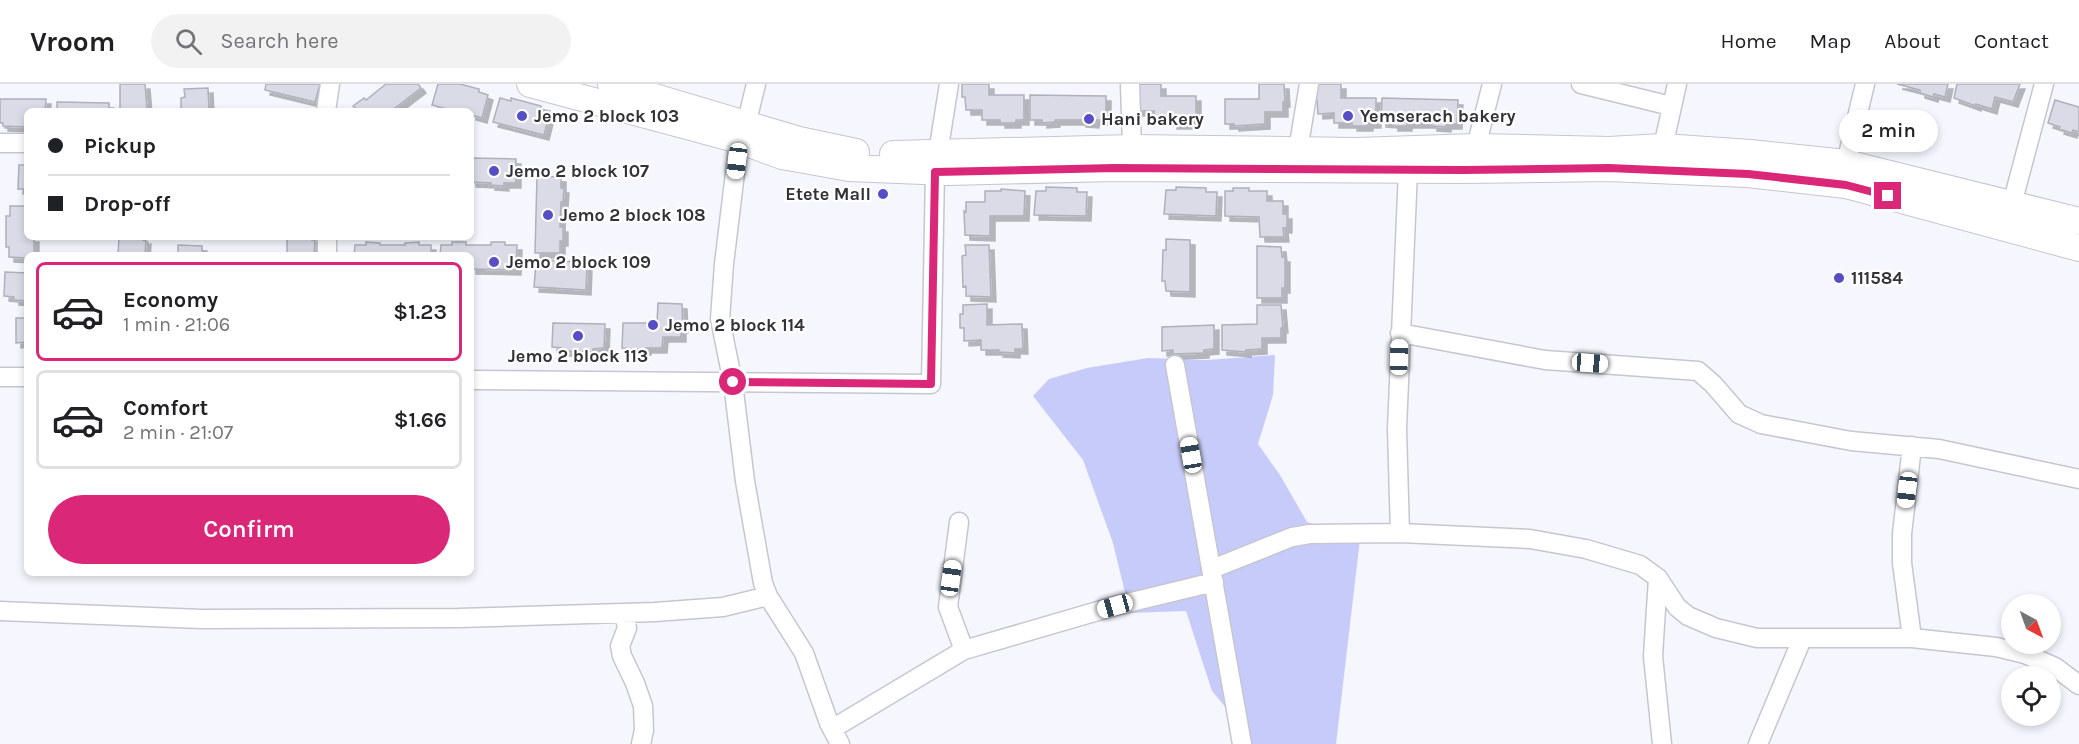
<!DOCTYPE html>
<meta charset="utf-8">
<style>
body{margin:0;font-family:Karla,sans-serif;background:#f2f2f2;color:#202124;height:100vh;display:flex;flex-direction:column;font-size:22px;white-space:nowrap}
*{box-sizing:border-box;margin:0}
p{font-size:20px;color:#757577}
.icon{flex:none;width:33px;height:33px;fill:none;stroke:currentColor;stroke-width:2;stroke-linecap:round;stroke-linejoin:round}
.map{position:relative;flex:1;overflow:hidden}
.details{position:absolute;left:24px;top:168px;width:450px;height:324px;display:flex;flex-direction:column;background:#fff;border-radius:9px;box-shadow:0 3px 9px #0003}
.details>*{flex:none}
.banner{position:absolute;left:24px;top:24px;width:450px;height:132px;border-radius:9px;box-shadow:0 3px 9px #0003;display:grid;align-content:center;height:132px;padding:0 24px;background:#fff}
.needle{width:39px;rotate:139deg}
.tools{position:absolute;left:2001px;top:510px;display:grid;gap:12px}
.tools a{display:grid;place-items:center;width:60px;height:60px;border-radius:50%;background:#fff;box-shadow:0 3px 9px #0003;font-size:30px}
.end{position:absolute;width:27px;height:27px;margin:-14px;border:8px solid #db2777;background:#fff;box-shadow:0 0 0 3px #fff}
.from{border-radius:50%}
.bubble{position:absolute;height:42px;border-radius:21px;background:#fff;box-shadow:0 3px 9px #0003;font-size:20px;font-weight:600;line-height:42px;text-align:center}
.car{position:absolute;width:18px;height:36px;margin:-18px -9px;border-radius:8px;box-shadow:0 0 4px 2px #0007;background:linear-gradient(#fff 24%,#345 0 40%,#fff 0 76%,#345 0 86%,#fff 0)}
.banner b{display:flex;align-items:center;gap:21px;height:57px;font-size:22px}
.banner b+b{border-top:2px solid #e0e0e0}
.banner i{width:15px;height:15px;background:#202124}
ul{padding:10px 0 0;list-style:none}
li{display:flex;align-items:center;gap:18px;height:99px;margin:0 12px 9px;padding:0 12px;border:3px solid #e0e0e0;border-radius:9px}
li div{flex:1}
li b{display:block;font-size:22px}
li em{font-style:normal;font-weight:600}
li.on{border-color:#db2777}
li>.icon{width:54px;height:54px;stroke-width:1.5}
.cta{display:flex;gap:12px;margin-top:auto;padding:12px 24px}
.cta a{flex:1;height:69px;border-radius:36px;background:#db2777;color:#fff;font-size:24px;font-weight:600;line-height:69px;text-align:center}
header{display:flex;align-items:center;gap:36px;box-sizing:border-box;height:84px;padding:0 30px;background:#fff;border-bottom:2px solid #e0e0e0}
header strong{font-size:28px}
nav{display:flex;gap:33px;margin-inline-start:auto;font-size:21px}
.search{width:420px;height:54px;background:#f2f2f2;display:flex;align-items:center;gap:15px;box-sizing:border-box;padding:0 21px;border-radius:33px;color:#757577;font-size:22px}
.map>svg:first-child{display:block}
.green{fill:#c7cbf9}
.building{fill:#dadbe7;stroke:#afb0bb;stroke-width:1.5;filter:url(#shadow)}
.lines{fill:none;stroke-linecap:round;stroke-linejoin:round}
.street-casing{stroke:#c5c6d1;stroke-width:21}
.secondary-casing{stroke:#c5c6d1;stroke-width:28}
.street{stroke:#fff;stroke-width:18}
.secondary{stroke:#fff;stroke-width:26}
.route{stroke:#db2777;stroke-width:8}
.poi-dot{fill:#574dc5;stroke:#fff;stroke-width:2}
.labels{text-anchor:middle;stroke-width:4.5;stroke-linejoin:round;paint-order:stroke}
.poi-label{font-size:18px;font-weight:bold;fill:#323237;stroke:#fff;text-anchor:start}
</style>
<header>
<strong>Vroom</strong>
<div class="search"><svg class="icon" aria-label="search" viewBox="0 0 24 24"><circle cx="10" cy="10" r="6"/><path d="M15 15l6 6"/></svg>Search here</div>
<nav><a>Home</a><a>Map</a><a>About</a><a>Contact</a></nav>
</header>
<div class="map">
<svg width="2079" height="660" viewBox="0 0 2079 660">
<defs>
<filter id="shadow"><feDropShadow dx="5" dy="5" stdDeviation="0" flood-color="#0004"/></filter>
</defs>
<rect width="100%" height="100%" fill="#f6f7fe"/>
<!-- green -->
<path class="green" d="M1275 271 1273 311 1258 360 1280 391 1307 438 1360 455 1336 660H1248L1242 643 1212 607 1186 527 1130 529 1113 459 1083 376 1033 312 1049 295 1087 284 1148 274 1207 276Z"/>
<!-- building -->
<path class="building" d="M120 0H145L147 24 145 25V27H120Z
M266 0H320L315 18 265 6Z
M386 0H418L421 4 391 27H351L355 24 353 22 364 14 366 16Z
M438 0H460L479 5V8L488 11 482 34 471 31V27H454L432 21Z
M962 0H989V11H1024V36H1016V39H1000V36H982V26H966L965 13H962Z
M1134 0H1161V12H1196V37H1188V40H1172V37H1154V27H1138Z
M1259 0H1284L1285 18H1283V28H1265V40L1234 42V40H1225V15H1259Z
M1317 0H1341V14H1376V39H1368V42H1352V39H1334V29L1318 30 1317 16H1314Z
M1897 0H1948L1945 13 1934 10 1933 13 1920 9V6Z
M1957 0H2020L2013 18 1995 13 1992 25 1976 20V22L1954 14Z
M208 4 209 25H243V27H181V14L185 13 184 5Z
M1030 11 1106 12V36H1094V39L1081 38V36H1055V38L1042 39V36H1030Z
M500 14 511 17V14L541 22 540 25 550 27 544 51 493 38Z
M1382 14 1458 16 1457 40H1446V43L1432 42V39H1407V42H1393V39L1381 38Z
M0 15H46L45 27H27V43L3 42V39H0Z
M2055 16 2079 23V48L2073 46 2072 49 2059 45 2060 43 2048 39Z
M57 18 109 19V27H57Z
M471 74 516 75V99H504V102L490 101 491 99 471 98Z
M19 81H27V105H18Z
M537 92 561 93V104H564L563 118H561L560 143H563V157H560V169H535Z
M1046 103 1077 104V108H1087L1086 132 1034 131 1036 107H1046Z
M1176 103 1206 104V108H1217L1216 132 1164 130 1166 106H1176Z
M1233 104H1249V107H1267V117H1283V130H1287V144H1283L1284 153H1260L1259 133 1225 132V107H1233Z
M1001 105 1025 107 1024 132H990V152L965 151 964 127 966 128V118H985V107H1001Z
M10 122H27V153H34V171H27V174L9 173V163H6V132H10Z
M119 153H143V156L146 155 145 171H118Z
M287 153H312V156H315L314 171H287Z
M1166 155 1190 156V208L1166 207 1165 197H1162L1163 166H1166Z
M366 158 380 159V161H405V159L419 158V161H431V171H354L355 161H366Z
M452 158H466V161H491V158H505V161H517L516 186 471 185V171H440L441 161H452Z
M178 161 202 162V171H178Z
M965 161H989L991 213 966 212V202L963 203 962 172 966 171Z
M1257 162 1281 163 1282 173H1285V204H1282V214H1257Z
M546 176 577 178V181L587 182 586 206 534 203 536 179 547 180Z
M5 188 27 189V217L14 216V213L4 212Z
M658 219 682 220 683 244H681V253H663L662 264H646V266L622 264 623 239H657Z
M987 220V241L1022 240 1023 265H1015V269L998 268 999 266H981V256L964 257V244H960V230H963V221Z
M1257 221H1281L1283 244H1281V254H1262V265L1246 266V268L1222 266V241L1257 240Z
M16 234H27V262L26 258 16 259Z
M553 239 605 240 604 264 593 265V268L563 267 562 264 552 263Z
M1214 241V265L1204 266V269L1173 270V266L1162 267V243Z"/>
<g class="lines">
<!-- street casing -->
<g class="street-casing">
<path id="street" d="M756 0 746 41 739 56 724 180 720 235 733 299 745 397 763 499 768 512 804 569 829 639 840 660
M1130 0 1132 64
M1581 0 1671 22
M326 27 330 0
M0 59H27
M1476 63 1492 0
M1663 63 1677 0
M1298 66 1309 0
M938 69 949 0
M1846 79 1865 0
M2012 120 2044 0
M327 153V171
M1400 249 1545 276 1698 287 1713 300 1739 330 1761 340 1851 357 1939 365 2079 395
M1175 281 1242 660
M0 293H27
M471 296 931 300 935 88
M1912 362 1902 450V479L1912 554
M959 438 948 523 964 566
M1400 449 1397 345 1408 86
M1212 485 1292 453 1310 450 1400 449 1530 455 1586 465 1640 481 1658 494 1677 523 1688 532 1716 544 1757 554H1912L1996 563 2025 570 2055 583 2079 601
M1658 494 1653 572 1662 660
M0 527 201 535 459 534 655 528 723 523 768 512
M624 529 627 544 620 562 622 572 635 599 643 622 644 646 641 660
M832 645 964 566 1115 522 1214 498
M1758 660 1802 555"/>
</g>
<!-- secondary casing -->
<g class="secondary-casing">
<path id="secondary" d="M530 0 739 56 782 72 849 84 948 88 1115 84 1462 86 1609 84 1747 90 1846 101 2079 164
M611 0 799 56 856 68
M893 70 1132 64 1356 67 1476 63 1609 66 1663 63 1750 69 1846 79 2079 137"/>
</g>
<!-- street -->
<use href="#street" class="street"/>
<!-- secondary -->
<use href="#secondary" class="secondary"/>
</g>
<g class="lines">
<!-- route -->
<path class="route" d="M733 298 931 300 935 88 1114 84 1462 86 1609 84 1748 90 1846 101 1888 112"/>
</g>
<!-- markers -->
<g class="poi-dot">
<circle cx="522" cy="32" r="6"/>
<circle cx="1348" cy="32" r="6"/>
<circle cx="1089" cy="35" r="6"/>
<circle cx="494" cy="87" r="6"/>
<circle cx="883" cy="110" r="6"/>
<circle cx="548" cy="131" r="6"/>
<circle cx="494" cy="178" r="6"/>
<circle cx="1839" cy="194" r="6"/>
<circle cx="653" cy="241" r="6"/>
<circle cx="578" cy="252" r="6"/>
</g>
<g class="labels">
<!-- poi labels -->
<g class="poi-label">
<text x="534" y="38">Jemo 2 block 103</text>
<text x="1360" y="38">Yemserach bakery</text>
<text x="1101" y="41">Hani bakery</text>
<text x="506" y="93">Jemo 2 block 107</text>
<text x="871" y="116" text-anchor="end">Etete Mall</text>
<text x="560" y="137">Jemo 2 block 108</text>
<text x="506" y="184">Jemo 2 block 109</text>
<text x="1851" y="200">111584</text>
<text x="665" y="247">Jemo 2 block 114</text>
<text x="578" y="278" text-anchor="middle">Jemo 2 block 113</text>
</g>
</g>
</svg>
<div class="tools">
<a><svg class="needle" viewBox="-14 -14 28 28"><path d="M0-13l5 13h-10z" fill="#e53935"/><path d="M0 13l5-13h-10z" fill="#757577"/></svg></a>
<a><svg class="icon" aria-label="locate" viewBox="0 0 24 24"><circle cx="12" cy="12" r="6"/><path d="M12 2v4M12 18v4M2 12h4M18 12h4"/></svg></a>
</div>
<i class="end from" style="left:733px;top:298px"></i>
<i class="end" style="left:1888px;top:112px"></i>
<div class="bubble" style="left:1839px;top:26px;width:99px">2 min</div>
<i class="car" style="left:737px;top:77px;rotate:187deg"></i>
<i class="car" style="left:1399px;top:273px;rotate:1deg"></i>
<i class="car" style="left:1590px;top:279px;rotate:94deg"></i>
<i class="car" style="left:1191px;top:371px;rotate:350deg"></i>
<i class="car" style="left:1907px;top:406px;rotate:187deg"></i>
<i class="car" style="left:951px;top:494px;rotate:8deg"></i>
<i class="car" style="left:1115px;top:522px;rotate:254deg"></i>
<div class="banner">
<b><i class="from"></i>Pickup</b>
<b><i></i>Drop-off</b>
</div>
<section class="details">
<ul>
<li class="on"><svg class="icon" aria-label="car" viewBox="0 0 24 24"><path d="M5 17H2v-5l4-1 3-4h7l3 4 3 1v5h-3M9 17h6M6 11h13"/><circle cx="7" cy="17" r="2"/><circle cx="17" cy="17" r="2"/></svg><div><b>Economy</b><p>1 min · 21:06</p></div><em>$1.23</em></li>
<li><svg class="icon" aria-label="car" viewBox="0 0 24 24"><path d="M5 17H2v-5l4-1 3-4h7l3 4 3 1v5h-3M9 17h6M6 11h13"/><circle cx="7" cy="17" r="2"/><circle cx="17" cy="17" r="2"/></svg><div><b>Comfort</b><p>2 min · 21:07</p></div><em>$1.66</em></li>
</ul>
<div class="cta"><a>Confirm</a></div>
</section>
</div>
